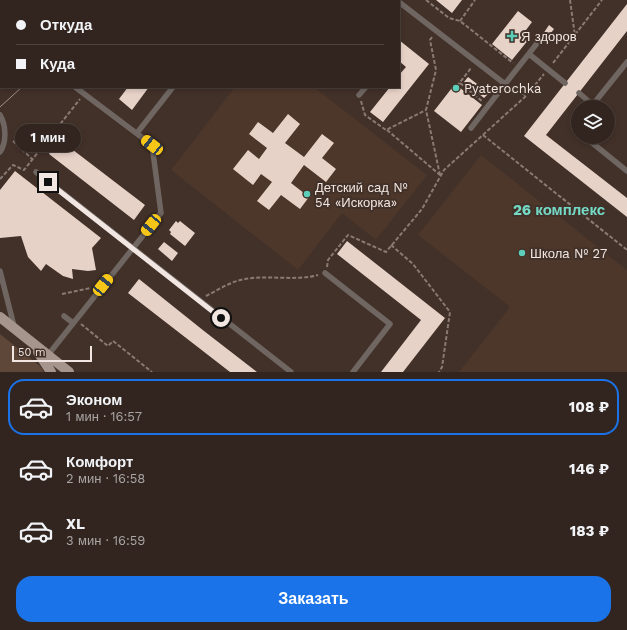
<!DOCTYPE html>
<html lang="ru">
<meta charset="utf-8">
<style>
body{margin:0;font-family:"Work Sans",sans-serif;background:#3d312c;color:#f1f3f6;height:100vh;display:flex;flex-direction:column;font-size:15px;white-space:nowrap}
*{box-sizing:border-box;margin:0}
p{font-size:13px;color:#a8a5a4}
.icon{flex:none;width:22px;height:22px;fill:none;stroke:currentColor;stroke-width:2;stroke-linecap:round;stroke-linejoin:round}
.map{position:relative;height:372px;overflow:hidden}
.sheet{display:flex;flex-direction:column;background:#32251f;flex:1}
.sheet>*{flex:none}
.hud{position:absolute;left:0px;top:0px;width:400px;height:88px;box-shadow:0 2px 6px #0003,0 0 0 1px #4d423d;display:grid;align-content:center;height:88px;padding:0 16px;background:#32251f}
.tools{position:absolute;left:571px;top:100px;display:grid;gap:8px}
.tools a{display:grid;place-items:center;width:44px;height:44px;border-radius:50%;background:#32251f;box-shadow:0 2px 6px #0003,0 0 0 1px #4d423d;font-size:20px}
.scale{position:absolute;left:12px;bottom:10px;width:80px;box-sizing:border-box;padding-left:4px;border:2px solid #f1e6e1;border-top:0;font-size:11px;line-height:14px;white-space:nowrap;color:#f1e6e1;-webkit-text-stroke:3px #423129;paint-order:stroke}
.end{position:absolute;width:18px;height:18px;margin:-9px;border:5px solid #f1e6e1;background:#111;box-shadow:0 0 0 2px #111}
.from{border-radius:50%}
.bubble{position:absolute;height:28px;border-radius:14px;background:#32251f;box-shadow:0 2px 6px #0003,0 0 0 1px #4d423d;font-size:13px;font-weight:700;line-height:28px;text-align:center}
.car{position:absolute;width:12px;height:24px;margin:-12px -6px;border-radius:5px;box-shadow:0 0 3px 1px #0007;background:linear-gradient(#f5c518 24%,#345 0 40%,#f5c518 0 76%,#345 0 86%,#f5c518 0)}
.hud b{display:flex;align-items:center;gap:14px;height:38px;font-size:15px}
.hud b+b{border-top:1px solid #4d423d}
.hud i{width:10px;height:10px;background:#f1f3f6}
ul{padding:7px 0 0;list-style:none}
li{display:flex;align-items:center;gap:12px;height:56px;margin:0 8px 6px;padding:0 8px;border:2px solid transparent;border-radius:16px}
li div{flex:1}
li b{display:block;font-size:15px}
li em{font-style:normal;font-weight:700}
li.on{border-color:#1a73e8}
li>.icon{width:36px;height:36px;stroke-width:1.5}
.action{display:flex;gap:8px;margin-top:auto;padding:8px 16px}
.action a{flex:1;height:46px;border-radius:16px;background:#1a73e8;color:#fff;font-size:16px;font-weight:700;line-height:46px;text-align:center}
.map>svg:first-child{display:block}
.built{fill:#4d362a}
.green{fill:#5e4639}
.building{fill:#e7d2c7}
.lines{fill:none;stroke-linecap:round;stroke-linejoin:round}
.path{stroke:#897a74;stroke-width:2;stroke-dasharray:4 2;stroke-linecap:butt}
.service{stroke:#6f6662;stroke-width:5.5}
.minor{stroke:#6f6662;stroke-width:10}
.primary{stroke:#a6958c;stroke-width:10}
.tram{stroke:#9f918b;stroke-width:1}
.route{stroke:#f1e6e1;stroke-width:5}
.poi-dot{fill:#5dceb9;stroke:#423129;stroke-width:1.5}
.labels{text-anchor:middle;stroke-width:4;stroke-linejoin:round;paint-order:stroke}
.poi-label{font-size:13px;fill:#f1e6e1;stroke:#423129;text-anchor:start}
.quarter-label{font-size:15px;font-weight:bold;fill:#74dac6;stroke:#423129}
</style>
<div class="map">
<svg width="627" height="372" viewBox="0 0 627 372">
<rect width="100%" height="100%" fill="#423129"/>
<!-- built -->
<path class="built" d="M235 87H314L427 175 376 240 342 213 298 270 171 170Z
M481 155 627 270V372H459L510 307 418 235Z"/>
<!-- green -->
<path class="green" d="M0 334 40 366 44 372H0Z"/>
<!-- building -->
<path class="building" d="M436 0H462L452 13Z
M627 4V31L546 135 627 198V217L524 136Z
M518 11 532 22 523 34 529 39 512 60 492 44Z
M549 25 554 29 547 38 543 34Z
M399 40 429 64 383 122 370 112 390 87H399V75L406 67 399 61Z
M468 77 489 93 484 98 464 82Z
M455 84 482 105 461 132 434 111Z
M128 87H149L132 110 119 99Z
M288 114 300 124 285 143 304 157 322 134 334 143 322 158 336 169 326 182 304 165 291 183 309 197 300 209 281 195 269 210 257 201 272 182 261 174 253 185 233 169 248 150 259 159 267 148 249 134 258 122 273 133Z
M60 140 145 205 134 220 49 154Z
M15 171 101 238 92 248 96 270 88 271 72 269 73 279 63 276 46 264 41 271 28 257 21 236 0 238V190Z
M176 221 178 223 180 221 195 233 185 246 170 234 171 232 169 230Z
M347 241 445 318 403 372H381L421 320 337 254Z
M164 242 178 253 172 261 158 249Z
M139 279 204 331 257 372H230L128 293Z"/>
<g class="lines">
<!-- path -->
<path class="path" d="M426 0 449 18 460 21 513 63
M570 0 575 36
M157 1V0
M460 21 475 0
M432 37 430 40 436 70 426 110 440 175
M553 63 602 0
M460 83 482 101
M457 86 471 68
M512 86 526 96
M361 101 365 115 386 130 426 110
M387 130 440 175
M483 135 627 250
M13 141 32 159
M0 179 13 165 24 170 80 99
M391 245 413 264 450 312 442 367 439 372
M327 267 328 260 348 235 386 252 422 209 444 170 526 96 544 74
M62 294 91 288
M206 296C216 291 227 284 237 281 263 273 292 282 318 275
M81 324 108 346 113 341 152 372"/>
<!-- service -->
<path class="service" d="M287 0 288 1
M241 1 242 0
M399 2 505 84 542 37
M529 54 565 83
M579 93 593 105
M359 95 366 87
M591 107 627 62
M0 115C6 125 7 142 0 152
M578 124 574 128 578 132
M471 128 505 84
M137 133 173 87
M585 137 627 171
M36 172 291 372
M0 271 14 326
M325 273 390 324 353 372
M64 316 73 323
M48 355 161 213 152 145 75 87"/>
<!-- minor -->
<path class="minor" d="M136 1V0"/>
<!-- primary -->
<path class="primary" d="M10 1 11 0
M61 1 62 0
M0 12 1 11
M0 65 1 64
M0 317 69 372
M38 352 51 372"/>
<!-- tram -->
<path class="tram" d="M95 1 96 0
M0 107 22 87"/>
</g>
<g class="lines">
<!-- route -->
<path class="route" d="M48 182 221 318"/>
</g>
<!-- markers -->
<g class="poi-dot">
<path d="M510 30h4v4h4v4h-4v4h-4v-4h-4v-4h4z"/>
<circle cx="456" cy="88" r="4"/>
<circle cx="307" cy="194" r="4"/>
<circle cx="522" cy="253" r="4"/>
</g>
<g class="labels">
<!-- poi labels -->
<g class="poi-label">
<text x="521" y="41">Я здоров</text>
<text x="464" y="93">Pyaterochka</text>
<text x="315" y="192">Детский сад №<tspan x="315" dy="15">54 «Искорка»</tspan></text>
<text x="530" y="258">Школа № 27</text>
</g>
<!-- quarter labels -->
<g class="quarter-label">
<text x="559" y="215">26 комплекс</text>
</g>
</g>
</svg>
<div class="tools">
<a><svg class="icon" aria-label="layers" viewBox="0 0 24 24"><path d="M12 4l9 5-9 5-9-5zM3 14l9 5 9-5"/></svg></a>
</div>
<div class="scale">50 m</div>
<i class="end from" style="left:221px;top:318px"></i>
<i class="end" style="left:48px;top:182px"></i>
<div class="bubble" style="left:15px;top:124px;width:66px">1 мин</div>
<i class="car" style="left:152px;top:145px;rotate:308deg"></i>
<i class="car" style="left:151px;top:225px;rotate:219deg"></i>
<i class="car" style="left:103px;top:285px;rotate:39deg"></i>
<div class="hud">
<b><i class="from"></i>Откуда</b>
<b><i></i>Куда</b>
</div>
</div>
<section class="sheet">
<ul>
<li class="on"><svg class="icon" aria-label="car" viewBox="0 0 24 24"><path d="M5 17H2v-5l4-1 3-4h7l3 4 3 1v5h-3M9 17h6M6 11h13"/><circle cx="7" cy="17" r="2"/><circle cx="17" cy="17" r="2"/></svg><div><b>Эконом</b><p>1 мин · 16:57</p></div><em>108 ₽</em></li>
<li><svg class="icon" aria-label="car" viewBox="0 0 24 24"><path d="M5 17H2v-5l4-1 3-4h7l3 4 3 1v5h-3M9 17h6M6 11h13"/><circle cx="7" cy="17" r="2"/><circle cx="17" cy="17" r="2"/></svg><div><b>Комфорт</b><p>2 мин · 16:58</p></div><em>146 ₽</em></li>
<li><svg class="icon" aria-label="car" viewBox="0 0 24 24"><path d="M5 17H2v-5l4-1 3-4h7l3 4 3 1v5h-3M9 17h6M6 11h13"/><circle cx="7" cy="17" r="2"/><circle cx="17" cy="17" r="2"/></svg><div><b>XL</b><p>3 мин · 16:59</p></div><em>183 ₽</em></li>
</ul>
<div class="action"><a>Заказать</a></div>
</section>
